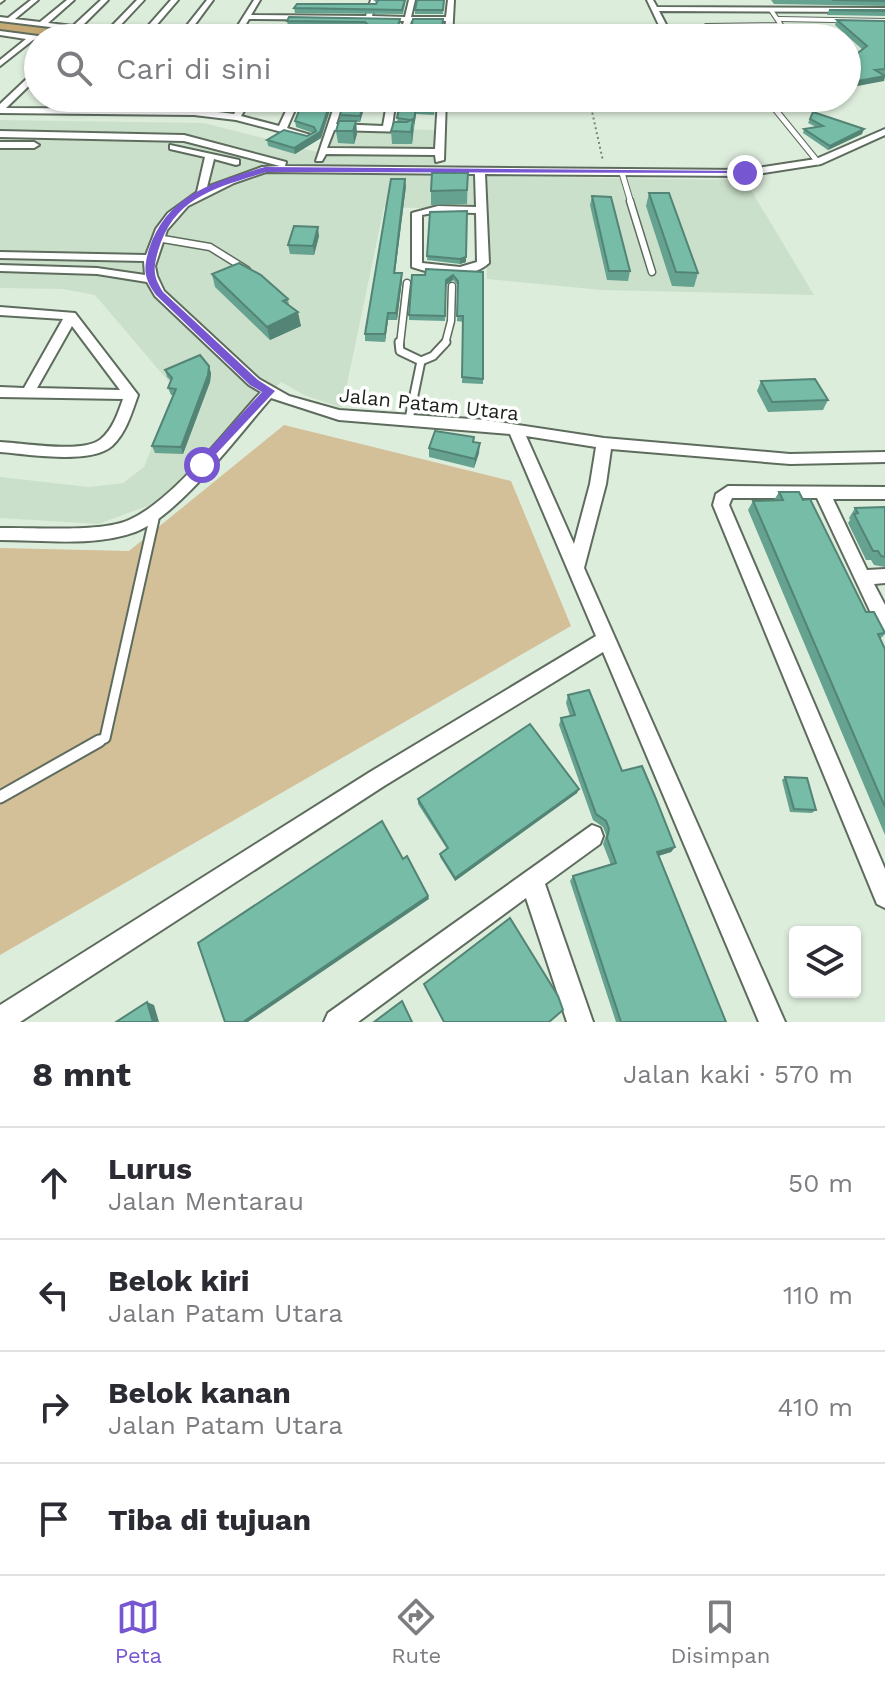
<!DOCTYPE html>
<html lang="id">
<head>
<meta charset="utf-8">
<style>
	:root { --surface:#fff; --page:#f7f7f7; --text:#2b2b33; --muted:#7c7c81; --line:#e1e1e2; --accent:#7757d1 }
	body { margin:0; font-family:"Work Sans",sans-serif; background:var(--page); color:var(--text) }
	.controls { position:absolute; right:24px; bottom:24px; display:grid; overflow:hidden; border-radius:8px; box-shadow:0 2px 6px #0004 }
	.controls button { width:72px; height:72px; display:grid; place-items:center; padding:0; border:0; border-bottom:2px solid var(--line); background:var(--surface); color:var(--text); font:40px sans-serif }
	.stop { position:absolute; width:24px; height:24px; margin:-18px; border:6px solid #7757d1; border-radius:50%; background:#fff }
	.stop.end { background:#7757d1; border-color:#fff; box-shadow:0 2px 8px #0008 }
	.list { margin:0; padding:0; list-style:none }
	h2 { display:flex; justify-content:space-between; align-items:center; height:104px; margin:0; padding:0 32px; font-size:34px }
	h2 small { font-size:26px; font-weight:400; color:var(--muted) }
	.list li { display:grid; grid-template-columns:52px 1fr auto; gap:24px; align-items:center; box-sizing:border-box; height:112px; padding:0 32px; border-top:2px solid var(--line) }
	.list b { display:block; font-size:30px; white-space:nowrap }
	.list p { margin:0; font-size:26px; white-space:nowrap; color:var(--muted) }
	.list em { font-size:26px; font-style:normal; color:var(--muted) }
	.icon { flex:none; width:44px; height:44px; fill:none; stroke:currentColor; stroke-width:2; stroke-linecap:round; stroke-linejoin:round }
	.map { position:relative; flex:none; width:885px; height:1022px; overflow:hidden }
	.search { position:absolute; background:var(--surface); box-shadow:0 2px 6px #0004; left:24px; right:24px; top:24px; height:88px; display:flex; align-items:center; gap:20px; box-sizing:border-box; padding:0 28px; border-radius:44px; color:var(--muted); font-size:30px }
	.sheet { height:552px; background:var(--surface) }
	nav { display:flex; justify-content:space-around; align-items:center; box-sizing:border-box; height:112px; border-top:2px solid var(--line); background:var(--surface); font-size:22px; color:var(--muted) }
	nav a { display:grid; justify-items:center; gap:4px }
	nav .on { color:var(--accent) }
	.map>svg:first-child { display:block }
	.built { fill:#cbe0ca }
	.green { fill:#d3bf98 }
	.forest { fill:#c4a974 }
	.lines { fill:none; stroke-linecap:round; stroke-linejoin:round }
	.lane-far5-casing { stroke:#5e6c5e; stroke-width:6 }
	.lane-far4-casing { stroke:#5e6c5e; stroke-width:7 }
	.lane-far3-casing { stroke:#5e6c5e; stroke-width:9 }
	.lane-far2-casing { stroke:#5e6c5e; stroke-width:11 }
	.lane-far1-casing { stroke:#5e6c5e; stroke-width:13 }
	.lane-casing { stroke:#5e6c5e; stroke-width:15 }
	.street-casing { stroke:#5e6c5e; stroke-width:4 }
	.path { stroke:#7b857a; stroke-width:2; stroke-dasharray:2 3; stroke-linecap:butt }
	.lane-far5 { stroke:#fff; stroke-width:4 }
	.lane-far4 { stroke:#fff; stroke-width:5 }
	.lane-far3 { stroke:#fff; stroke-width:6 }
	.lane-far2 { stroke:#fff; stroke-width:7 }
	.lane-far1 { stroke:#fff; stroke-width:9 }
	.lane { stroke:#fff; stroke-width:11 }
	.street { fill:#fff; fill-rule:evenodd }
	.wall { fill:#65a290 }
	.shaded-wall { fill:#538475 }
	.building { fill:#76bca7; stroke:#538475; stroke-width:2 }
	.route { fill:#7757d1 }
	.labels { text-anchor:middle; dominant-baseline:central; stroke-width:7; stroke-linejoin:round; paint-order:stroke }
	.far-street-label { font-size:20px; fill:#1c211b; stroke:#fff }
</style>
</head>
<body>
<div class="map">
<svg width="885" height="1022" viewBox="0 0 885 1022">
	<rect width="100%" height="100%" fill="#ddeddc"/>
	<!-- built -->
	<polygon class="built" points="0,120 204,123 321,153 328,128 439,130 436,175 745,180 814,295 602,290 487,279 485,210 384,207 342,408 304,395 281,382 156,503 98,524 0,518 0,477 89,487 123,483 144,467 175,389 95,295 63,289 0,288"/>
	<!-- green -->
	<polygon class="green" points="284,425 511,481 571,626 0,955 0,548 129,551"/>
	<!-- forest -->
	<polygon class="forest" points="0,20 154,38 65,38 0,30"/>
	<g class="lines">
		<!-- lane-far5 casing -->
		<g class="lane-far5-casing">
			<g id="lane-far5">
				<polyline points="779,19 885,21"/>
				<polyline points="711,38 706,26 781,25 771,10"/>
			</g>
		</g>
		<!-- lane-far4 casing -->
		<g class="lane-far4-casing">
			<g id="lane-far4">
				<polyline points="766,98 818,162"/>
				<polyline points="622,173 631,203"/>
			</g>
		</g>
		<!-- lane-far3 casing -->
		<g class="lane-far3-casing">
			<g id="lane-far3">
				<polyline points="630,201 652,272"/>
				<polyline points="157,238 210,247 247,270"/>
				<polyline points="400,344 407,283"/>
				<polyline points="445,344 451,321 452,286"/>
			</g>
		</g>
		<!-- lane-far2 casing -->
		<g class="lane-far2-casing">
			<g id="lane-far2">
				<polyline points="399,342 400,351 421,361 409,419"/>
				<polyline points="421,361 433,356 446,342"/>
				<polyline points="153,521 155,513"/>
			</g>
		</g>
		<!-- lane-far1 casing -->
		<g class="lane-far1-casing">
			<polyline id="lane-far1" points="95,743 105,738 154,519"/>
		</g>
		<!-- lane casing -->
		<g class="lane-casing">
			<polyline id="lane" points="0,797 99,741"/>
		</g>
		<!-- street casing -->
		<g class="street-casing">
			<g id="street">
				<polygon points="0,0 4,0 0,3"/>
				<polygon points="31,0 38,0 15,19 40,22 67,0 74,0 48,23 73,26 101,0 108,0 81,27 108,30 137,0 144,0 115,31 141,34 171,0 178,0 148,35 163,38 141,38 0,21 0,17 8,18"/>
				<polygon points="207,0 213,0 185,38 177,38"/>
				<polygon points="254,0 260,0 251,15 366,16 371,0 377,0 372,16 405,17 409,0 415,0 411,17 446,17 448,0 454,0 452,38 444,38 446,21 411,21 407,38 399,38 404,21 371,20 366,38 358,38 364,20 249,19 238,38 230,38"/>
				<polygon points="647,0 653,0 657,7 885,8 885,12 659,11 673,38 665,38"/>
				<polygon points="276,29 303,29 307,31 274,32"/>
				<polygon points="0,31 38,36 42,38 33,40 0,66 0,60 26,39 0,35"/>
				<polygon points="35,71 38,71 38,77 6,108 194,109 234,114 244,98 252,98 241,116 279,126 292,98 300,98 287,128 314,136 309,139 236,120 194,115 0,113 0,104"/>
				<polygon points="337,98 345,98 336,124 383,126 388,98 396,98 392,126 412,129 408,132 334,130 327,148 435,149 438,98 446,98 444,160 436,162 435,155 326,154 322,161 316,161"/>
				<path d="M885 129V135L821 164 745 176 485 174 489 263C469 281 436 275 412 267V213L438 206 476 207 475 174 266 172 234 183 188 206 167 230 155 266 157 276 164 291 259 379 289 396 339 410 485 420 604 438 790 454 885 452V462L790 464 611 449 606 484 584 568 785 1022H759L603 652 384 786 20 1022H0V1005L370 772 596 636 510 434 339 420 271 398C239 434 179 516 135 532 94 547 43 540 0 540V528C33 527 100 533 129 520 173 501 227 429 261 392L249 385 155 296 147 282 97 274 0 271V265L97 268 145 275 144 261 0 258V252L146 255 156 229 168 213 197 192 205 157 170 149V145L239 160V164L236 165 214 159 207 187 262 167 280 166 184 141 0 137V131L184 135 286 162 285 166 745 170 816 159ZM438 212 476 213 477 262 460 267 422 263V215ZM526 436 596 447 590 484 574 544Z"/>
				<polygon points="0,142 34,142 39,145 34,148 0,148"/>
				<path d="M0 307 75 313 138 395C132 412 126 433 112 446 90 465 28 454 0 452V442C24 443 83 454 101 439 113 429 118 413 123 399L0 397V387L24 388 63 319 0 315ZM72 326 120 390 37 388Z"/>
				<polygon points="728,486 885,487 885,499 833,499 867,570 885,569 885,583 874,584 885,605 885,632 879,630 817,498 732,498 729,505 885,869 885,908 877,904 713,505 716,494"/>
				<polygon points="592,825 600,828 603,836 600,844 545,884 593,1022 567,1022 526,898 358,1022 324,1022 328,1013"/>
			</g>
		</g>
		<!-- path -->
		<polyline class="path" points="589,98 603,161"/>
		<!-- lane-far5 -->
		<use href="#lane-far5" class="lane-far5"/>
		<!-- lane-far4 -->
		<use href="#lane-far4" class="lane-far4"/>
		<!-- lane-far3 -->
		<use href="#lane-far3" class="lane-far3"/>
		<!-- lane-far2 -->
		<use href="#lane-far2" class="lane-far2"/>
		<!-- lane-far1 -->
		<use href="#lane-far1" class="lane-far1"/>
		<!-- lane -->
		<use href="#lane" class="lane"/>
		<!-- street -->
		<use href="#street" class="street"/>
	</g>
	<!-- wall -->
	<g class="wall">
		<polygon points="373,0 406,0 403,14 295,13 294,8 376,4 377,3"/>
		<polygon points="444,0 443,14 415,14 415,10"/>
		<polygon points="771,0 885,0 885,6 774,4"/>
		<polygon points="829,10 885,10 885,16 827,15"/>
		<polygon points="400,19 400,24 397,34 399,36 441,38 327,37 283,35 282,30 365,32 368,30 365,27 288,26 287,21"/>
		<polygon points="837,20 885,21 885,75 884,81 863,50 835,25"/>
		<polygon points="304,98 334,98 321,138 295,154 268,146 267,140 307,136 313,133 296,127 295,121"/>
		<polygon points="345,98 367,98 360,122 356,122 357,134 354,144 338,143 336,131 340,121 340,115"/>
		<polygon points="401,98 436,98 434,115 416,114 412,144 392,144 391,131 397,122"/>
		<polygon points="711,98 753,98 752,103 736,103 735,107 714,106"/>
		<polygon points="813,112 862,134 828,150 803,133 804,129 816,127 808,123"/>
		<polygon points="468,173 467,204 431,205 431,191"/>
		<polygon points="406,186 395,273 402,280 397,320 388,320 385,342 365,341 365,334"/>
		<polygon points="649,193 698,273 694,287 672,286 646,206"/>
		<polygon points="592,196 630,271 628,281 607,280 590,205"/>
		<polygon points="430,212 466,262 460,264 427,260"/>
		<polygon points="319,236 314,255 290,254 288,245"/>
		<polygon points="483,272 483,384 462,383 463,322 457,321 458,286 453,280 446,285 445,321 409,320 409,315 425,275"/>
		<polygon points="212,274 288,299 289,305 301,326 270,340 215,287"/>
		<polygon points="165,370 211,373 210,382 183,454 155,453 152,446 174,395 171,395 168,388 171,381 167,377"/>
		<polygon points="761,381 828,400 823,410 768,412 757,391"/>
		<polygon points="474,437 474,442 479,453 474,468 429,457 429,448"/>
		<polygon points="779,492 866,612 885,634 880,639 885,649 885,835 748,510 753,501 774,500"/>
		<polygon points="885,507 885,567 874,565 871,560 866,560 848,523 850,520 849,518 855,508"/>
		<polygon points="568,695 675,847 671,852 658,856 726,1022 616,1022 570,881 573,876 611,865 603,844 606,835 603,827 593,820 559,725 561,718 570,716 566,703"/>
		<polygon points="785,777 816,810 812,813 790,812 782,780"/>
		<polygon points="579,789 577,793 455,881 440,857 440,854 447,849 418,804 418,799"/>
	</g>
	<!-- shaded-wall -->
	<g class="shaded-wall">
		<polygon points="885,76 884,81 847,88 847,83"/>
		<polygon points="332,98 334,98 321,138 295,154 294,148 320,132"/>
		<polygon points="365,98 367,98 360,122 360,116"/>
		<polygon points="413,119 413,132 412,144 411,132"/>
		<polygon points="356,121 357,134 354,144 353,131"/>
		<polygon points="864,129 862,134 828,150 830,146"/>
		<polygon points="405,179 406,186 394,280 394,273"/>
		<polygon points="318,227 319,236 314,255 313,246"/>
		<polygon points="466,257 466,262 460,264 460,259"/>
		<polygon points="402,273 402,280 397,320 396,313"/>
		<polygon points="453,275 453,280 446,285 445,321 446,280"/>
		<polygon points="298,312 301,326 270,340 267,327"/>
		<polygon points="388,313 388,320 385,342 385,334"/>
		<polygon points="209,366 211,373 210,382 183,454 181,447"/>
		<polygon points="480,443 479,453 474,468 475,459"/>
		<polygon points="579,789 577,793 455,881 455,878"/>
		<polygon points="675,847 671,852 652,858 657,852"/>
		<polygon points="428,896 429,899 248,1022 243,1022"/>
		<polygon points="147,1002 154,1005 159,1022 153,1022"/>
	</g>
	<!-- building -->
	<g class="building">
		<polygon points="378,0 405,0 402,10 294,8 297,4 376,4"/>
		<polygon points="417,0 444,0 443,10 415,10"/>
		<polygon points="832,0 885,0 885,1"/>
		<polygon points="829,10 885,10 885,11"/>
		<polygon points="289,17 400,19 396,32 399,36 409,35 413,19 443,19 441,38 326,38 335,32 282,30 365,32 371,28 365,22 287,21"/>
		<polygon points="837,20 885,21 885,69 875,70 885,76 847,83 847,69 851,58 867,46"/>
		<polygon points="304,98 332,98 320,132 294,148 267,140 284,130 307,136 316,131 314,127 295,121"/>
		<polygon points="345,98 365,98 360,116 340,115"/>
		<polygon points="401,98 435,98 434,110 416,108 414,121 413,119 411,120 397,118"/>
		<polygon points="813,112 864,129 830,146 804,129 823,126 810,119"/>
		<polygon points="413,119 411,132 391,131 394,122 407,122"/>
		<polygon points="339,121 356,121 353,131 336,131"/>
		<polygon points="432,173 468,173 467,190 431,191"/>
		<polygon points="391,179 405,179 394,273 402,273 396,313 388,313 385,334 365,334"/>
		<polygon points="649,193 669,193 698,273 676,272"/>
		<polygon points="592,196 611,197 630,271 609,271"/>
		<polygon points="467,211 466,257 460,259 427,256 430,212"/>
		<polygon points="294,226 318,227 313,246 288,245"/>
		<polygon points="239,263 261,275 288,299 283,301 298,312 267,327 212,274"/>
		<polygon points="426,269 483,272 483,379 462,377 463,316 457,316 458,281 453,275 446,280 445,316 409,315 412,275 425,275"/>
		<polygon points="200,355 209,366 208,375 181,447 152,446 176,389 168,388 172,378 165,370"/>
		<polygon points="815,379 828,400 772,402 761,381"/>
		<polygon points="435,431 474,437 473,442 480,443 475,459 429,448"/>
		<polygon points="779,492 799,492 803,500 810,499 866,612 874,612 885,633 878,634 885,649 885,807 753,501 783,500"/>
		<polygon points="885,507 885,557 881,556 878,551 873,551 854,514 858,513 855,508"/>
		<polygon points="589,690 622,771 642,766 656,799 675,847 657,852 726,1022 621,1022 573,876 616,863 607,838 609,829 606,821 596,814 561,718 575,715 568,695"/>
		<polygon points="530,724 579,789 455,878 440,854 448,848 418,799"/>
		<polygon points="785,777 807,778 816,810 794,809"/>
		<polygon points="382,821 403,859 407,856 428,896 243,1022 225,1022 198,943"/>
		<polygon points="510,918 558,996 563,1010 549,1022 444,1022 424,984"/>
		<polygon points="402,1001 412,1022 374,1022"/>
		<polygon points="147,1002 153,1022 116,1022"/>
	</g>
	<!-- route -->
	<path class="route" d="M265 167 745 171 749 173 266 172C216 188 174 196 158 251 153 269 153 276 163 292L258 380 275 391 202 469 198 468V461L262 392 250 385 156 295C144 278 143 270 149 249 167 194 214 182 265 167Z"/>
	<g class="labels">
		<!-- far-street labels -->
		<g class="far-street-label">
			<text transform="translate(429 404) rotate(6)">Jalan Patam Utara</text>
		</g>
	</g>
</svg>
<div class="controls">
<button><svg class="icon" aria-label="layers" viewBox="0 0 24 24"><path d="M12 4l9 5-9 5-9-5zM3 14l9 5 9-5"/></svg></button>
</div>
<div class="stop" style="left:202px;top:465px"></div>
<div class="stop end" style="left:745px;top:173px"></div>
<div class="search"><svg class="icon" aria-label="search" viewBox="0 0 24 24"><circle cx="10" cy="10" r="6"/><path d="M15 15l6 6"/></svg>Cari di sini</div>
</div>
<section class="sheet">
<h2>8 mnt<small>Jalan kaki · 570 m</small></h2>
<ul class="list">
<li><svg class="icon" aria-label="ahead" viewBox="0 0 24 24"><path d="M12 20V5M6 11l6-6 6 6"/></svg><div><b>Lurus</b><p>Jalan Mentarau</p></div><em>50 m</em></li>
<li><svg class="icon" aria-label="left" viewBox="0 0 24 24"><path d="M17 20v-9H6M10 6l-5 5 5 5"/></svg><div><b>Belok kiri</b><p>Jalan Patam Utara</p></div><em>110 m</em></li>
<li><svg class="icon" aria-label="right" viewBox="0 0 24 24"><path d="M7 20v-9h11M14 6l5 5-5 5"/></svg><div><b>Belok kanan</b><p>Jalan Patam Utara</p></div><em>410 m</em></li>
<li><svg class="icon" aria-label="arrive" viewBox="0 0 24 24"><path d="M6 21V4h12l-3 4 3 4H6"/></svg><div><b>Tiba di tujuan</b></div></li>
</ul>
</section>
<nav>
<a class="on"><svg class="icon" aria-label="map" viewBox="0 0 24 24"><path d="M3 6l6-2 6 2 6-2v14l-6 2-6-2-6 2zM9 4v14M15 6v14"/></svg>Peta</a>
<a><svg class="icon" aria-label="directions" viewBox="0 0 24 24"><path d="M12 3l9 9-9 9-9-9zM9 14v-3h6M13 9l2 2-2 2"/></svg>Rute</a>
<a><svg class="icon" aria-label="saved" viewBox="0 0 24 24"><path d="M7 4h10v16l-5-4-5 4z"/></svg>Disimpan</a>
</nav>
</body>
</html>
